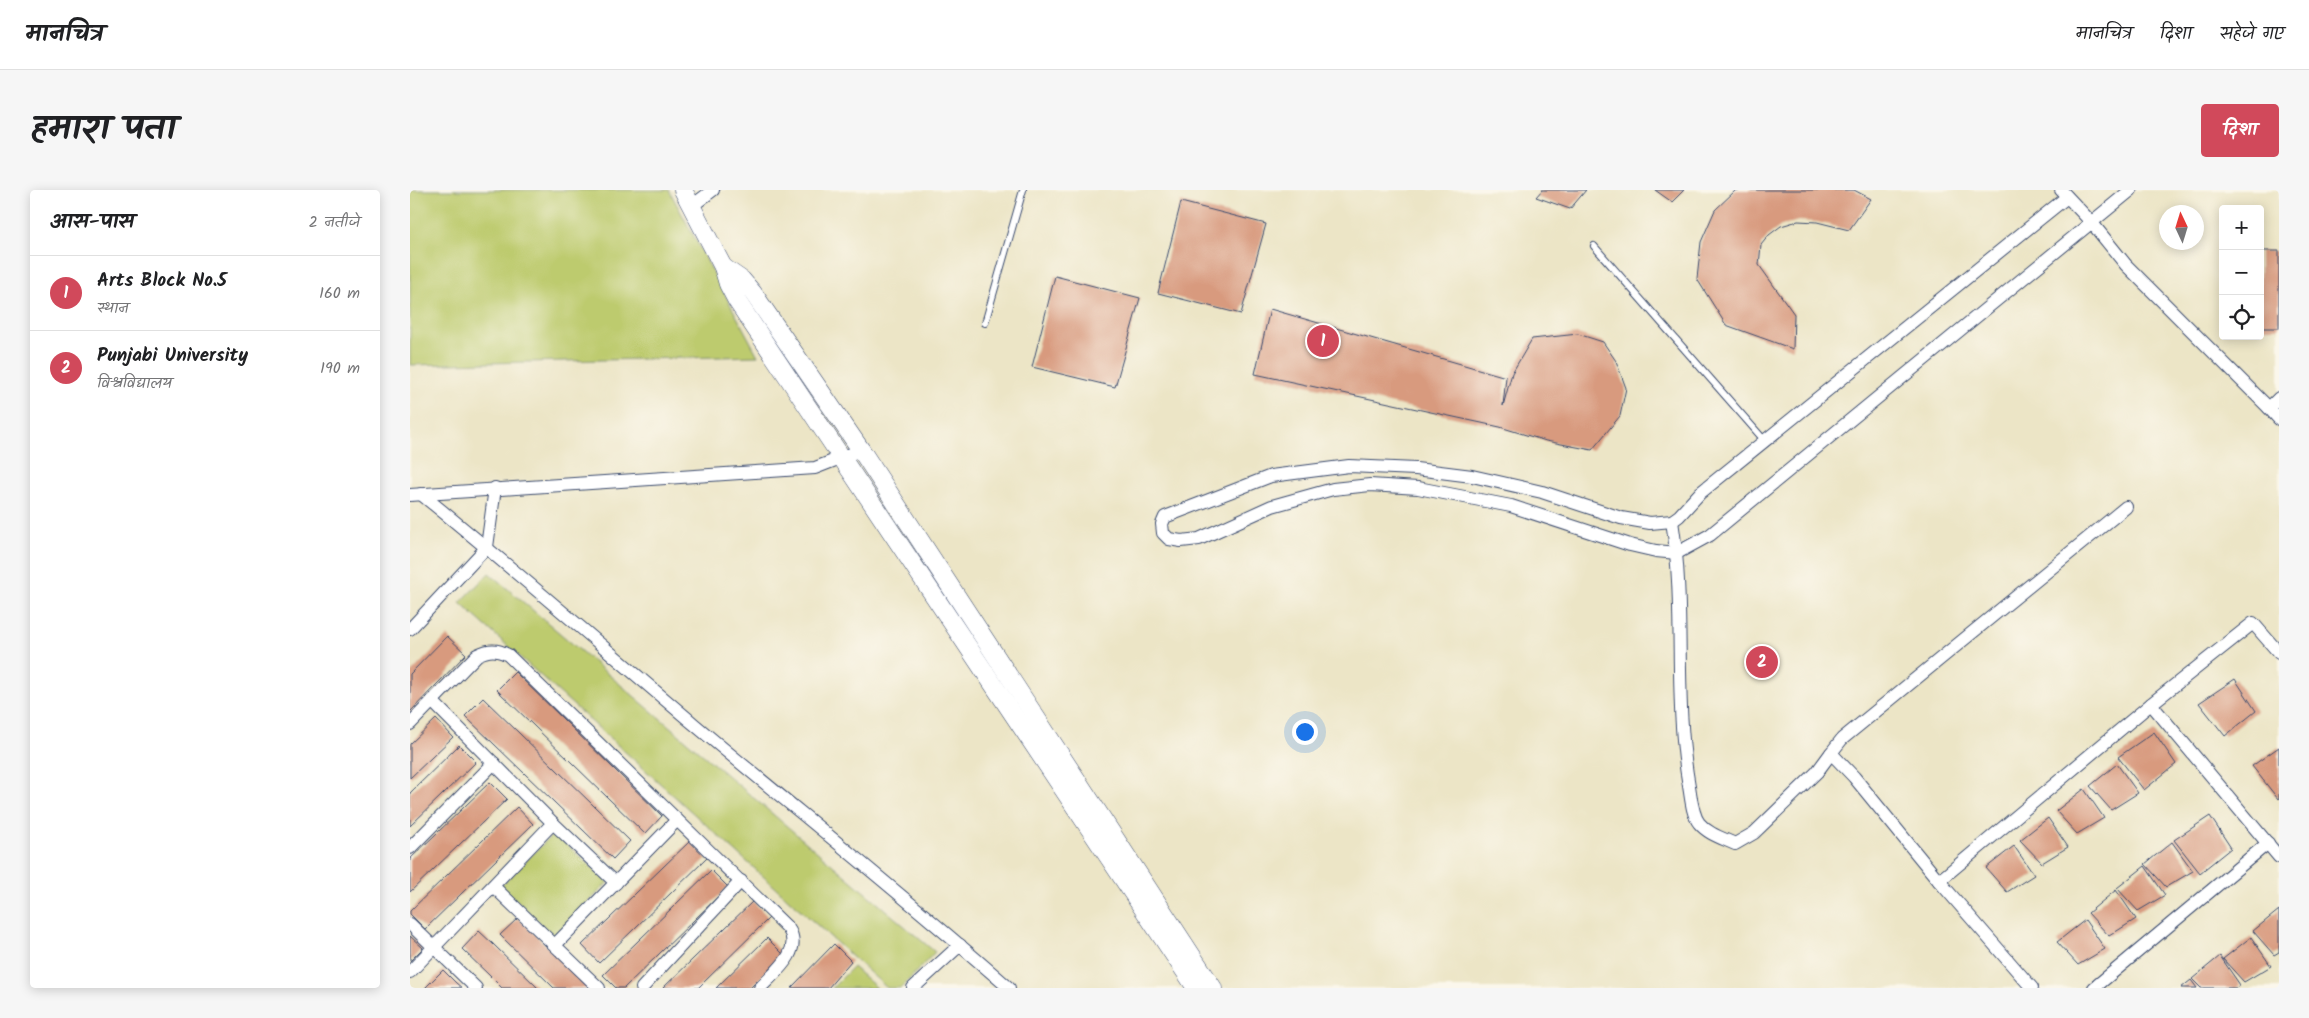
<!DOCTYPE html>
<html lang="hi">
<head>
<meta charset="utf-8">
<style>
	:root { --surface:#fff; --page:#f6f6f6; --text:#202124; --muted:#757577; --line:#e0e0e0; --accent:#d1495b }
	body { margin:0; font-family:Kalam,"Playpen Sans Deva",sans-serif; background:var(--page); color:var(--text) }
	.controls { position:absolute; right:15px; top:15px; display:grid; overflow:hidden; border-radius:5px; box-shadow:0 2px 12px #0003 }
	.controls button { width:45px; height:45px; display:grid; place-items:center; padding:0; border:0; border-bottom:1px solid var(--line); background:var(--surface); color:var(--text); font:25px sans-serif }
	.compass { position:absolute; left:1749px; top:15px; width:45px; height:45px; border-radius:50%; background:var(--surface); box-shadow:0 2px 12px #0003; rotate:356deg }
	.you { position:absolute; left:894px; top:541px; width:18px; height:18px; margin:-12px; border:4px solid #fff; border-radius:50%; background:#1a73e8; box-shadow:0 0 0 8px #1a73e833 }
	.badge { display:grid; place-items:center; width:32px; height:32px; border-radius:50%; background:var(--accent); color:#fff; font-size:16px; font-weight:700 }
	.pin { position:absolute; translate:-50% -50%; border:2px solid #fff; box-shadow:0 1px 5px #0006 }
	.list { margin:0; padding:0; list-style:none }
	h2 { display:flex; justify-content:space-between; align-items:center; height:65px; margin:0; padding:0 20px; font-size:21px }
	h2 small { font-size:16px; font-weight:400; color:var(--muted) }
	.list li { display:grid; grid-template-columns:32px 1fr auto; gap:15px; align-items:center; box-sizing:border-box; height:75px; padding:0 20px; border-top:1px solid var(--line) }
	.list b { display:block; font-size:19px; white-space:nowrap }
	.list p { margin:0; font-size:16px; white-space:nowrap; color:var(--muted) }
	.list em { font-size:16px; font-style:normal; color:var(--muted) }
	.icon { flex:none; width:28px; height:28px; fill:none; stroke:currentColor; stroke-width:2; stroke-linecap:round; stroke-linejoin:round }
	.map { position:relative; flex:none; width:1869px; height:798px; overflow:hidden; border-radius:5px }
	header { display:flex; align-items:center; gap:30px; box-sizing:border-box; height:70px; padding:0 25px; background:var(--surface); border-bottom:1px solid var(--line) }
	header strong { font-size:24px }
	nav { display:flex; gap:28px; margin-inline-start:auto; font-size:18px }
	.intro { display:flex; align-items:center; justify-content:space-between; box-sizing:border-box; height:120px; padding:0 30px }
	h1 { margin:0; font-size:35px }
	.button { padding:12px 22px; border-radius:5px; background:var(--accent); color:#fff; font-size:18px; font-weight:700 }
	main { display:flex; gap:30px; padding:0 30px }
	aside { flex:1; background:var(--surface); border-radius:5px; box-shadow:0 2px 12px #0003 }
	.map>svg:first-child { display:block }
	.green { fill:#bdcb6e; stroke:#6c7d66 }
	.building { fill:#d89a7e }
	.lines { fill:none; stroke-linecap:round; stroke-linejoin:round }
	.lane-casing { stroke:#3a4a6e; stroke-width:8 }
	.street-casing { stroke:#3a4a6e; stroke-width:14 }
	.secondary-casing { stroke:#3a4a6e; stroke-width:19 }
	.lane { stroke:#fff; stroke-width:6 }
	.street { stroke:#fff; stroke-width:12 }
	.secondary { stroke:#fff; stroke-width:18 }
</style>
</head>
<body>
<header>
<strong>मानचित्र</strong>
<nav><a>मानचित्र</a><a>दिशा</a><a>सहेजे गए</a></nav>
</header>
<div class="intro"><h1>हमारा पता</h1><a class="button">दिशा</a></div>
<main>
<aside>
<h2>आस-पास<small>2 नतीजे</small></h2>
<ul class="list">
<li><span class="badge">1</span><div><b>Arts Block No.5</b><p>स्थान</p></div><em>160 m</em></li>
<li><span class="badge">2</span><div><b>Punjabi University</b><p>विश्वविद्यालय</p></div><em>190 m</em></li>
</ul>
</aside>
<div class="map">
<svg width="1869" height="798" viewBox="0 0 1869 798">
	<rect width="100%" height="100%" fill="#fbf7ec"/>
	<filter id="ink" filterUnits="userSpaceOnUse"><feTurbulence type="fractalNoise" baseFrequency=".02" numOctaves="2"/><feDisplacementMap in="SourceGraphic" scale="10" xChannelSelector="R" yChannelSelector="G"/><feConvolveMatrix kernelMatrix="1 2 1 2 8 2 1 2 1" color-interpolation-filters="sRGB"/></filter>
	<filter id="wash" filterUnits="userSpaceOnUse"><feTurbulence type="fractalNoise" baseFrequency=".0096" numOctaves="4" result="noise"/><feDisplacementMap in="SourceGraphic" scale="20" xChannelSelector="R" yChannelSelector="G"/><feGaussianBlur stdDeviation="1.12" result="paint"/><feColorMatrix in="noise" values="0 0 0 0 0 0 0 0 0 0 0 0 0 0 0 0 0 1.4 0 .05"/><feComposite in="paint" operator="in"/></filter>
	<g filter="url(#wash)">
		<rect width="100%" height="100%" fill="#ece5c6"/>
		<!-- green -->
		<g class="green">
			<polygon points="0,0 259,0 348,166 0,175"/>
			<polygon points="79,383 525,762 491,798 477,798 50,413"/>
			<polygon points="144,643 198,692 145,748 91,696"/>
			<polygon points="443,777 467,798 422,798"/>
		</g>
		<g id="blocks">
			<!-- building -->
			<g class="building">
				<polygon points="1132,0 1176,0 1160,19 1126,7"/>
				<polygon points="1245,0 1274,0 1262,12"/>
				<polygon points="1326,0 1444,0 1461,9 1439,40 1407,32 1388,31 1371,36 1359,45 1351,55 1349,75 1384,124 1383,159 1316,135 1287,89 1291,52 1305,20"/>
				<polygon points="771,12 856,34 831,124 748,103"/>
				<rect x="1850" y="61" width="19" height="77"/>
				<polygon points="645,86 730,108 705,197 622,177"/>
				<polygon points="860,119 1096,187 1093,216 1102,183 1122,149 1168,144 1193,152 1206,171 1216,198 1210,226 1182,260 1136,251 1090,237 845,184"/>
				<polygon points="37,446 56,464 0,522 0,484"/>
				<polygon points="105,482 252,626 235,644 87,500"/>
				<polygon points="1825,489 1846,521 1815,546 1789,513"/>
				<polygon points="73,508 220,651 203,669 55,526"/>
				<polygon points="26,529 43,547 0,588 0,554"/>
				<polygon points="1744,542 1766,574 1734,600 1708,567"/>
				<polygon points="49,555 66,572 0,636 0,603"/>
				<polygon points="1869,557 1869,608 1868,609 1842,576"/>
				<polygon points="1707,574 1728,603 1701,620 1680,596"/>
				<polygon points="80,592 97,609 0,702 0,669"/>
				<polygon points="1674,599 1694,628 1667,644 1646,621"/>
				<polygon points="107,617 123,634 15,739 0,724 0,721"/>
				<polygon points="1800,626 1821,658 1790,683 1764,650"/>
				<polygon points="1638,628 1658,657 1632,673 1610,650"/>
				<polygon points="280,651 297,668 189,773 172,755"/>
				<polygon points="1762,652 1783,681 1756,697 1735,674"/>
				<polygon points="1604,656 1624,685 1597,702 1576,678"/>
				<polygon points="1735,676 1755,705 1728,721 1707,698"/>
				<polygon points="301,680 318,697 214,798 206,798 193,785"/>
				<polygon points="1706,700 1726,729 1699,746 1678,723"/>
				<polygon points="343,711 359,728 288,798 253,798"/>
				<polygon points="1869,720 1869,762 1864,765 1843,741"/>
				<polygon points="108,728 180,798 144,798 90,745"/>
				<polygon points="1675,730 1695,759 1668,775 1647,752"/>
				<polygon points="69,741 83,754 128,798 92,798 79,785 52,759"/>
				<polygon points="0,746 13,758 0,771"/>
				<polygon points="1841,747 1861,776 1834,792 1813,769"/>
				<polygon points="357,748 374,765 340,798 306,798"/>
				<polygon points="424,754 441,771 418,798 381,798"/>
				<polygon points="1810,766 1830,795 1826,798 1791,798 1782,789"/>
				<polygon points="33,780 46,793 52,798 15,798"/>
				<polygon points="1781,790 1787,798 1771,798"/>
			</g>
		</g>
	</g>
	<g filter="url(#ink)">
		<use href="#blocks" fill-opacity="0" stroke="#3a4a6e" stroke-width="1"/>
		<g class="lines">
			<!-- lane casing -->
			<g class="lane-casing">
				<g id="lane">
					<polyline points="1184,56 1355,251"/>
					<polyline points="575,133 613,0"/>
				</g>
			</g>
			<!-- street casing -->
			<g class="street-casing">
				<g id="street">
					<polyline points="1651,0 1682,33 1716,75 1859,218"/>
					<polyline points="1657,7 1290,303 1269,326 1262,331 1240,333 1211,328 1132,302 1062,286 1006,279 939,276 861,286 755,327 752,334 753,343 759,349 771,351 789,349 862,316 923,299 960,295 1008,298 1101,316 1220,355 1246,361 1267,363 1300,345 1721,0"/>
					<polyline points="282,16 303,0"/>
					<polyline points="1869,208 1859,218 1869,229"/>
					<path d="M11 304C104 379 194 458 285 535 390 623 497 708 599 798"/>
					<polyline points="0,305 405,278 451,260"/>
					<path d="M1262 331C1276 418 1263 508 1279 596 1281 607 1282 624 1289 633 1298 644 1312 648 1325 654L1344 643 1407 582 1421 563 1444 587 1529 691"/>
					<polyline points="0,439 77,357 85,298"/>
					<polyline points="1741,514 1869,667"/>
					<path d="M0 534 67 465C79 459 87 459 98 465L378 738C394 761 365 782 350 798"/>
					<polyline points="1421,563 1432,549 1716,317"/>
					<polyline points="143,633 206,693"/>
					<polyline points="0,658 84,573"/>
					<polyline points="83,696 189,798"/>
					<polyline points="0,734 66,798"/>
					<polyline points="145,755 267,630"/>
					<polyline points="0,782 143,633 22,511"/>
					<polyline points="232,798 331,691"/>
					<polyline points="503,798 550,755"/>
					<polyline points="1622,798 1529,691 1741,514 1843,433 1869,463"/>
					<polyline points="1684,798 1858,653"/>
				</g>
			</g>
			<!-- secondary casing -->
			<g class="secondary-casing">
				<g id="secondary">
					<polyline points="273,0 313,77 318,94 327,111 786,798"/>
					<polyline points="313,77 332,90 343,103 451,260 803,798"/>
				</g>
			</g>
			<!-- lane -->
			<use href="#lane" class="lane"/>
			<!-- street -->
			<use href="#street" class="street"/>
			<!-- secondary -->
			<use href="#secondary" class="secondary"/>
		</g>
	</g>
</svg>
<div class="controls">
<button>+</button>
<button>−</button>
<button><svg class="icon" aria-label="locate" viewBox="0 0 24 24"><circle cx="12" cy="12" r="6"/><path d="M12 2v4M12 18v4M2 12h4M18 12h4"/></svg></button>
</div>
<svg class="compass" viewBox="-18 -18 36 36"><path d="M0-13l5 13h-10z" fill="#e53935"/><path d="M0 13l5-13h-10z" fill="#757577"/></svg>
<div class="you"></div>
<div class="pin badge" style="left:913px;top:151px">1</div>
<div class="pin badge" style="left:1352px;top:472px">2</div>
</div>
</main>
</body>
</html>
